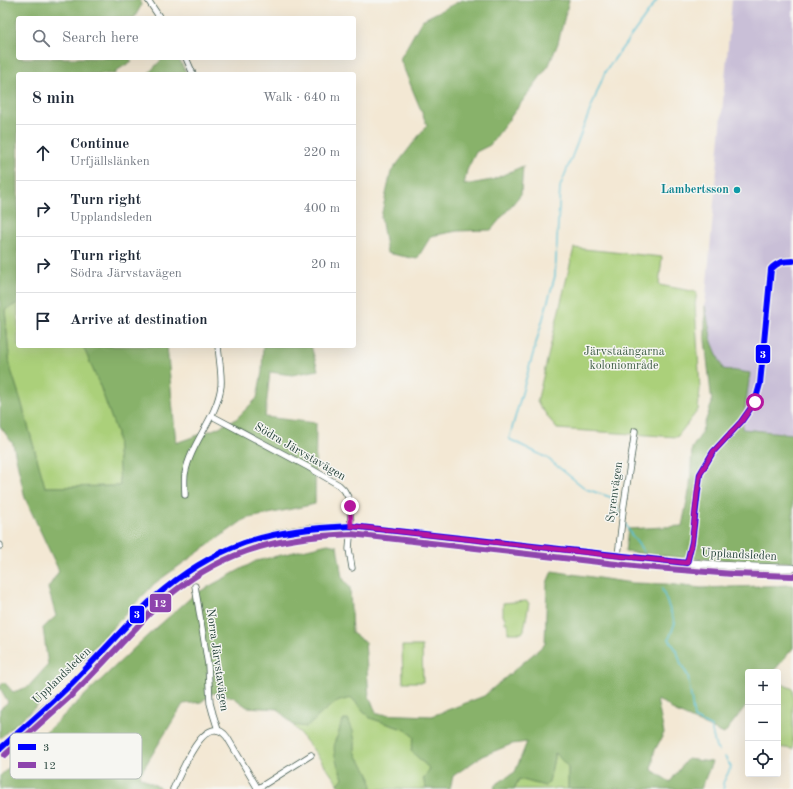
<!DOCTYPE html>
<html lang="en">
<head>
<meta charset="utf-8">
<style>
	:root { --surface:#fff; --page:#f6f6f7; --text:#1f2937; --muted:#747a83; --line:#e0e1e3 }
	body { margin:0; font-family:"Old Standard TT",serif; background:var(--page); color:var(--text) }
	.controls { position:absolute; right:12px; bottom:12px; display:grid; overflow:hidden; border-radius:4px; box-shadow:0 4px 16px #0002 }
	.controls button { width:36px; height:36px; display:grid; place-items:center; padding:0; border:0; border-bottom:1px solid var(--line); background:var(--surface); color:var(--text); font:20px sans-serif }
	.stop { position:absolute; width:12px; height:12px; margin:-9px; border:3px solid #b5179e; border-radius:50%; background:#fff }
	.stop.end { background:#b5179e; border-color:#fff; box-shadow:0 1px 4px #0008 }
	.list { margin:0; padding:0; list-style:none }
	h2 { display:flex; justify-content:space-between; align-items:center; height:52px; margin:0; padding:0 16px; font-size:17px }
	h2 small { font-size:13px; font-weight:400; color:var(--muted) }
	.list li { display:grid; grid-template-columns:26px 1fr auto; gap:12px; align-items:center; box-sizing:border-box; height:56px; padding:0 16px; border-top:1px solid var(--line) }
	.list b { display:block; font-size:15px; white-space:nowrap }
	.list p { margin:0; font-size:13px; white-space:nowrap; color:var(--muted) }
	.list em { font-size:13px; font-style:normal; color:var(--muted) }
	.icon { flex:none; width:22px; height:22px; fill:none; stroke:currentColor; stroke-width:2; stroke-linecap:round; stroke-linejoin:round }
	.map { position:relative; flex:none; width:793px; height:789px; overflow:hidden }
	.search { position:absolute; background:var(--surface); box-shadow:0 4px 16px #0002; left:16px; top:16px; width:340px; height:44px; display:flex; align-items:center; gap:10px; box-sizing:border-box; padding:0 14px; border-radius:4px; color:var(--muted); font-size:15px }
	.panel { position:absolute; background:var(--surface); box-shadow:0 4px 16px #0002; left:16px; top:72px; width:340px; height:276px; border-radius:4px }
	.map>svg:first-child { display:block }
	.industrial { fill:#c9bfd7 }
	.green { fill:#abd07a; stroke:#658657 }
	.forest { fill:#88b26a; stroke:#54784f }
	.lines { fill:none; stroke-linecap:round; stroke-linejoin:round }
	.stream { stroke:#59c1d5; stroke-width:1.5 }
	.minor-casing { stroke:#3f574c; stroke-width:7 }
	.tertiary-casing { stroke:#3f574c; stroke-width:8 }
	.minor { stroke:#fff; stroke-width:5.5 }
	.tertiary { stroke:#fff; stroke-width:7 }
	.bus-1-casing { stroke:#f6f6f2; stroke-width:9 }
	.bus-2-casing { stroke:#f6f6f2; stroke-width:9 }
	.bus-1 { stroke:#00f; stroke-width:6 }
	.bus-2 { stroke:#8e44ad; stroke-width:6 }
	.route { stroke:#b5179e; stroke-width:5 }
	.culture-dot { fill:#0f9aa8; stroke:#f6f6f2; stroke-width:1.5 }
	.labels { text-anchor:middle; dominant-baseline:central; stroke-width:3; stroke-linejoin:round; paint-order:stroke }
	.culture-label { font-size:12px; font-weight:bold; fill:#0d838f; stroke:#f6f6f2; text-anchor:end }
	.park-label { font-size:12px; fill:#3b5a42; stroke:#f6f6f2 }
	.street-label { font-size:12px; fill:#1f3d34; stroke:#f6f6f2 }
	.key { fill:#f6f6f2; stroke:#b6beb9; stroke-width:1 }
	.key-label { font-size:11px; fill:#1f3d34 }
	.line-badge { stroke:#f6f6f2; stroke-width:1.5 }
	.badge-label { font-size:11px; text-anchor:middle; font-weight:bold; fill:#fff }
</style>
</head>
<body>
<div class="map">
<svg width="793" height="789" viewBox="0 0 793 789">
	<rect width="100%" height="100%" fill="#f6f6f2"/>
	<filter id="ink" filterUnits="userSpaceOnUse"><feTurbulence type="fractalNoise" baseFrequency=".025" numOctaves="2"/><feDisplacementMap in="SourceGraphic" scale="8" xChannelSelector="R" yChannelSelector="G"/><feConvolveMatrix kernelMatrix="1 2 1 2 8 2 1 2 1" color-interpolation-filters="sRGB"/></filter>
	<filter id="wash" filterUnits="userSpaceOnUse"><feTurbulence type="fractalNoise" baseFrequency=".012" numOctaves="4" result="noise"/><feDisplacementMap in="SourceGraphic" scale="16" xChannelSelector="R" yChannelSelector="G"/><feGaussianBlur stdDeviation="0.9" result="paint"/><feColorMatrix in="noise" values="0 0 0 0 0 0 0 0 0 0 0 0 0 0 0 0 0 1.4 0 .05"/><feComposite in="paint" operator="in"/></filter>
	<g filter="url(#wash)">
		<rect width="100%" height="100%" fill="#f3e8d4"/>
		<!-- industrial -->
		<polygon class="industrial" points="732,0 793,0 793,434 742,429 750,373 723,369 712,342 705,306"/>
		<!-- green -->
		<g class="green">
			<polygon points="574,248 662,257 659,285 697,292 695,304 700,389 698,410 677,437 557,429 537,402"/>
			<polygon points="18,303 18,346 83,346 100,386 117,433 120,486 45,487 21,401 10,367 5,309"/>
			<polygon points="526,601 529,603 524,630 522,633 508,633 508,623 505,623 505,617 503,616 503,603"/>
			<polygon points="402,646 422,646 423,682 403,682"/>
			<polygon points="780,683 793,689 793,749 778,747 778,686"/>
			<path d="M352 698 370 718 406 730 414 737 411 751 430 769 424 784 427 788 426 789H372L371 779 366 769 358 758 355 751V742L348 719 343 720C340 725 340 728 339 732 338 736 336 738 335 741 333 755 338 766 343 778L338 784 315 752 293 725 307 727C317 718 330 703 343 700 346 699 349 699 352 698Z"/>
			<polygon points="555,753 568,766 568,789 514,789 519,779 545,786 549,782"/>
		</g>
		<!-- forest -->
		<g class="forest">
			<polygon points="0,0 140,0 141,6 134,18 18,18 18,58 129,58 132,61 116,71 116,74 18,74 18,303 5,310 10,367 21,401 45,487 120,486 117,433 100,386 83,346 167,346 176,443 215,429 236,419 257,398 262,372 263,346 311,346 318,370 292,375 270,372 265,417 316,423 315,504 245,519 155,583 48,696 0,738 0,709 8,702 0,688 0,686 4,682 13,692 28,687 48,665 43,628 56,616 48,588 59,571 25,498 13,444 0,426"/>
			<polygon points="462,0 569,0 558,43 549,65 490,145 476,152 467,170 464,185 492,180 523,166 521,194 491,230 457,231 431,236 417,259 387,253 381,217 391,172 427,125 400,59 422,20"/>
			<polygon points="163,58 178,58 187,74 148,74"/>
			<polygon points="705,306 712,342 723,369 750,373 742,429 793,434 793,562 707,560 625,552 628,529 682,526 690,487 692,448 700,436 712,403 705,340"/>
			<path d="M328 544 337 546 342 577 350 588 352 633 365 642 369 697 377 714 432 716 484 696 545 644 547 583 552 571 632 583 667 584 701 588 793 585V648L773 672H748V703L724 734 674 711 666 704 657 700 664 733 654 752 652 770 670 782 687 759 712 762 701 789H568V767L555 753 549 782 545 786 519 779 514 789H494L495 785 515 772 527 742 512 744 482 756 453 776 450 789H426V788L423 779 430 769 411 751 414 737 406 730 370 718 352 698C349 699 346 699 343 700 330 703 317 718 307 727L293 725 278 709 247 707 233 697 213 693 201 702 183 704 139 776 162 789H0V776L146 637 195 594 256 561Z"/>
			<path d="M348 719 353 731 355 742V751L358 758 366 769 371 779 372 789H342L338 784 343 778C338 766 332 755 335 741 336 738 338 736 339 732 340 728 340 725 343 720Z"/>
		</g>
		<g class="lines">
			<!-- stream -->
			<g class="stream">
				<polyline points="620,513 613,498 586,489 547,458 509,439 555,276 560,187 605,72 657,0"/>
				<polyline points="624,521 630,533 644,552"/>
				<polyline points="662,589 675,623 669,639 677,651 681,664 688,676 694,718 711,727 716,748 719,751"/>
				<polyline points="724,789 723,783 731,767 725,757"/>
			</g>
		</g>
	</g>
	<g filter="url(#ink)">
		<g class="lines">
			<!-- minor casing -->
			<g class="minor-casing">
				<g id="minor">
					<polyline points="148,0 160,18"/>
					<polyline points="186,58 193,74"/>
					<polyline points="212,416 308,467 339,485 344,490 348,497 350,506 351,526 349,549 352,568"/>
					<path d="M185 495C185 489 184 481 185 474 191 442 217 418 221 386 222 375 219 358 218 346"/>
					<polyline points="0,546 0,545"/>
					<polyline points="618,556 623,511 635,431"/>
					<path d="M687 563 692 542 697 494 700 474 713 452 741 422 755 402 760 384 771 269C777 262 783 261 793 261"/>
					<polyline points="195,586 208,665 210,703 213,714 218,730"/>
					<path d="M173 789C180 776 205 708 227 737L258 789"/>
					<polyline points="257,789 311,755"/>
				</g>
			</g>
			<!-- tertiary casing -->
			<g class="tertiary-casing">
				<path id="tertiary" d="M0 749 69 686 153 599C198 560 245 536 305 529 320 527 335 527 351 526 419 534 487 542 555 549 634 558 713 567 793 568"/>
			</g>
			<!-- minor -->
			<use href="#minor" class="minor"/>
			<!-- tertiary -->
			<use href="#tertiary" class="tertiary"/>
			<!-- bus-1 casing -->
			<g class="bus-1-casing">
				<g id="bus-1">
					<path d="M687 563 692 542 700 474 713 452 741 422 755 402 760 384 771 269C777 262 784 261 793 261"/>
					<path d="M0 749C23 728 47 708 69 686 90 665 110 643 130 622 138 614 145 606 154 598 180 575 211 555 244 543 280 531 313 528 351 526L687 563"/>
				</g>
			</g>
			<!-- bus-2 casing -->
			<g class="bus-2-casing">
				<path id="bus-2" d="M5 755C28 734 52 713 75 692 96 671 116 649 136 628 143 620 151 612 159 604 184 582 215 562 247 551 282 539 314 536 351 534L643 567 733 574 793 576"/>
			</g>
			<!-- bus-1 -->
			<use href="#bus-1" class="bus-1"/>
			<!-- bus-2 -->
			<use href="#bus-2" class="bus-2"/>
		</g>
	</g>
	<g class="lines" filter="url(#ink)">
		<!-- route -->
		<polyline class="route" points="350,506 351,526 618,556 687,563 692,542 697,494 700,474 713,452 741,422 755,402"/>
	</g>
	<!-- markers -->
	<circle class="culture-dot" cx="737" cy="190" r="4"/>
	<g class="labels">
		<!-- culture labels -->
		<g class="culture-label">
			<text x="729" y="190">Lambertsson</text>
		</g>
		<!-- park labels -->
		<g class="park-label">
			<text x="624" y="352">Järvstaängarna<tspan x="624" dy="14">koloniområde</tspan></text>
		</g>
		<!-- street labels -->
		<g class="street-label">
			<text transform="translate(300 452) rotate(30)">Södra Järvstavägen</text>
			<text transform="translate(615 492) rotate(-82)">Syrenvägen</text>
			<text transform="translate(739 555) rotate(3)">Upplandsleden</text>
			<text transform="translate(217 660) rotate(82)">Norra Järvstavägen</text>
			<text transform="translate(62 676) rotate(-44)">Upplandsleden</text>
		</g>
	</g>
	<!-- legend -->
	<rect x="10" y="733" width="132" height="46" rx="6" class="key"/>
	<rect x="18" y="744" width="18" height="6" fill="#00f"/>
	<rect x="18" y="762" width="18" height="6" fill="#8e44ad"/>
	<g class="key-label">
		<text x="43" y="751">3</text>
		<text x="43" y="769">12</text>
	</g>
	<g class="line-badge">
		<rect x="755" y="344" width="16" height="20" rx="4" fill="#00f"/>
		<rect x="149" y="593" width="23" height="20" rx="4" fill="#8e44ad"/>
		<rect x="129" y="605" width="16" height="19" rx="4" fill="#00f"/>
	</g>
	<g class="badge-label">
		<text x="763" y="358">3</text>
		<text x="160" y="607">12</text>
		<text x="137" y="618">3</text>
	</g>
</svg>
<div class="controls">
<button>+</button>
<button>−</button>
<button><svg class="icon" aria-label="locate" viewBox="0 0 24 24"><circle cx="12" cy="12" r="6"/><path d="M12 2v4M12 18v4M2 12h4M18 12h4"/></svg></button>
</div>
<div class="stop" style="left:755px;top:402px"></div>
<div class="stop end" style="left:350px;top:506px"></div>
<div class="search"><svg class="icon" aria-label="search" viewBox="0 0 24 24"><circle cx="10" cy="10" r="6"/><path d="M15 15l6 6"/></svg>Search here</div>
<section class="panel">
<h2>8 min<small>Walk · 640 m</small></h2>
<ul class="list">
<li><svg class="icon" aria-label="ahead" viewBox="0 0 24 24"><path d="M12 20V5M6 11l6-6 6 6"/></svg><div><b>Continue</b><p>Urfjällslänken</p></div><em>220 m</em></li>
<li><svg class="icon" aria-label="right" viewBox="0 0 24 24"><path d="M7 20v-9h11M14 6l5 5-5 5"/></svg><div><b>Turn right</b><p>Upplandsleden</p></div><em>400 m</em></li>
<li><svg class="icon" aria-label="right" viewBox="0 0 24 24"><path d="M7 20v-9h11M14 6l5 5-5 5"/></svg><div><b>Turn right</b><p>Södra Järvstavägen</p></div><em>20 m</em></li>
<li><svg class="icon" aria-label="arrive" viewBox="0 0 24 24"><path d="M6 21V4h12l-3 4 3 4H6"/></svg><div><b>Arrive at destination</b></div></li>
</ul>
</section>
</div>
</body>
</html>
